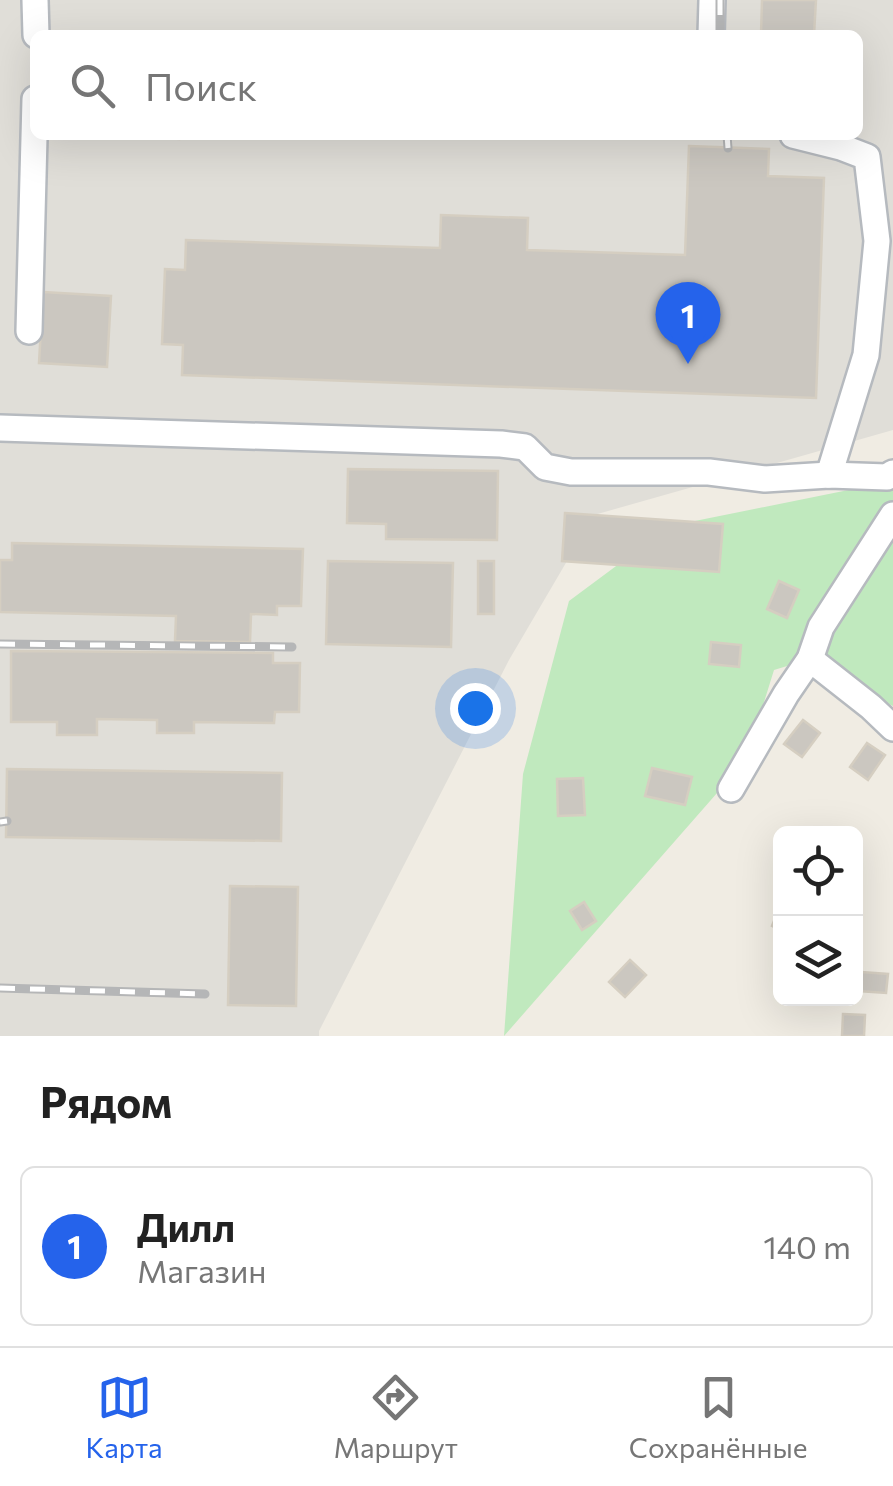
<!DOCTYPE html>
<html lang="ru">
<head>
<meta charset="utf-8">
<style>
	:root { --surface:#fff; --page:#f6f6f6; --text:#222; --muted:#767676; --line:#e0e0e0; --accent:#2563eb }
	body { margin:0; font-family:Commissioner,sans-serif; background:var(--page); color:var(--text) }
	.controls { position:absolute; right:30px; bottom:30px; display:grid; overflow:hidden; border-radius:15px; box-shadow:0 10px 40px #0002 }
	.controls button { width:90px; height:90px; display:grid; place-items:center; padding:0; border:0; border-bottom:2px solid var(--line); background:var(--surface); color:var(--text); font:50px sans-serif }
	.you { position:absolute; left:475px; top:708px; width:35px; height:35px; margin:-25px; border:8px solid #fff; border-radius:50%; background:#1a73e8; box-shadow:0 0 0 15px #1a73e833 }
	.badge { display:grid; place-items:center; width:65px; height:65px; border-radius:50%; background:var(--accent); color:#fff; font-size:32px; font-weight:700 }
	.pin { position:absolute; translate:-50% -82px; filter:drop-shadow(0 2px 5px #0008) }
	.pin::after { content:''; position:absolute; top:52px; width:35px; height:30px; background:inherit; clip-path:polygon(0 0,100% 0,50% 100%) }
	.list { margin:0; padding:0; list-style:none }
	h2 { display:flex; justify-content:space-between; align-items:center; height:130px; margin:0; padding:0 40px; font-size:42px }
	h2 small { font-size:32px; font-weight:400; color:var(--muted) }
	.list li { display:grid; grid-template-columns:65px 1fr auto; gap:30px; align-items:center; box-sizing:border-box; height:160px; margin:0 20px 20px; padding:0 20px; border:2px solid var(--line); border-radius:15px }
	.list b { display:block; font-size:38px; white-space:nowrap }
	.list p { margin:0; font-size:32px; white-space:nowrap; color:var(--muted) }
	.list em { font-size:32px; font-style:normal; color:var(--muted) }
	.icon { flex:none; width:55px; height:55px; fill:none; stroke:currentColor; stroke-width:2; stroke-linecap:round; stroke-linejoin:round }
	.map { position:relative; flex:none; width:893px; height:1036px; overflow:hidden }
	.search { position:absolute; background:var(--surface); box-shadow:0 10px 40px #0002; left:30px; right:30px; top:30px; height:110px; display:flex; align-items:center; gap:25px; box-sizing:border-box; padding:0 35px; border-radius:15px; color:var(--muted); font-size:38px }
	.sheet { height:310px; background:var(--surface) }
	nav { display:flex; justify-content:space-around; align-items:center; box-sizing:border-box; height:140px; border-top:2px solid var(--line); background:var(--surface); font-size:28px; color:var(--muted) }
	nav a { display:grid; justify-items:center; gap:5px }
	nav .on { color:var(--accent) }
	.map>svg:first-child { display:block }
	.industrial { fill:#e0ded8; fill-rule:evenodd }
	.green { fill:#c0e9be }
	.building { fill:#cbc7c0; stroke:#d5cec1; stroke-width:2.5 }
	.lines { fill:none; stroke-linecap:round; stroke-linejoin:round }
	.minor-casing { stroke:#b6babf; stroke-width:30 }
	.minor { stroke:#fff; stroke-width:25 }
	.rail-casing { stroke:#b5b6b7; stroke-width:9 }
	.rail { stroke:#fff; stroke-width:5; stroke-dasharray:15; stroke-linecap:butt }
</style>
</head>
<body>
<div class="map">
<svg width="893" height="1036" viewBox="0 0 893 1036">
	<rect width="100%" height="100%" fill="#f0ece3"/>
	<!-- industrial -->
	<path class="industrial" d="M0 0H893V430L594 515 509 660 319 1031V1036H0ZM35 35H858V135H35Z"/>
	<!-- green -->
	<polygon class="green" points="893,481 893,706 818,671 810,659 774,670 746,760 504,1036 523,774 569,601 670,526"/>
	<!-- building -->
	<g class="building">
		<polygon points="762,0 816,0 814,35 761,35"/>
		<polygon points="124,135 179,135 179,139"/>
		<polygon points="689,146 769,149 768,176 824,178 816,398 182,375 183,345 162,344 165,269 185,270 186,240 440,248 441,215 528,218 527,250 685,255"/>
		<polygon points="43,292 111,296 107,367 39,363"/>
		<polygon points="348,469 498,471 497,540 386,539 386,524 347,523"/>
		<polygon points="565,513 723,524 719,572 562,561"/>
		<polygon points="12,543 303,549 301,606 277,606 277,615 251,614 250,642 175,641 176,616 0,612 0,560 12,560"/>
		<polygon points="328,561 453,563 451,647 326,644"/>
		<rect x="478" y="561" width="16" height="53"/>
		<polygon points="779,581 799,590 787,618 767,609"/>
		<polygon points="711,642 741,645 739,667 709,664"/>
		<polygon points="11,651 273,653 273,663 300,663 299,712 275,712 274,723 194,722 194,733 157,733 157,720 97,719 97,735 57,735 57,722 11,722"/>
		<polygon points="803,720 820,733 802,757 784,744"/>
		<polygon points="867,743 885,755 868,780 850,767"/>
		<polygon points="652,768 692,777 685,805 645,796"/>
		<polygon points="7,769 282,773 281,841 6,837"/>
		<polygon points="583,778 585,815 558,816 557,779"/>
		<polygon points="230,886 298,887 296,1006 228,1005"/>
		<polygon points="584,902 596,921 582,930 570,911"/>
		<polygon points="780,906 780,930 772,926"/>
		<polygon points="630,960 646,975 625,997 609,982"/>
		<polygon points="861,972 888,974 886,993 859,991"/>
		<polygon points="843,1014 865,1015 864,1036 842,1036"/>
	</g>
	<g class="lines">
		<!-- minor casing -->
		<g class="minor-casing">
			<g id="minor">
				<polyline points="35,0 36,35"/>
				<polyline points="711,35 712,0"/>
				<polyline points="793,135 841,147 867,157 877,241 866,355 829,475"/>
				<polyline points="29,331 35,99"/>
				<polyline points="0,428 501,444 525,447 545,467 571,472 709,472 765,479 829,475 887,477 893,473"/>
				<polyline points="810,659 871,707 893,728"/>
				<polyline points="731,789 786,694 810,659 821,627 893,515"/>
			</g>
		</g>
		<!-- minor -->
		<use href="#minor" class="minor"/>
		<!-- rail casing -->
		<g class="rail-casing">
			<g id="rail">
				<polyline points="720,0 720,35"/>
				<polyline points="727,135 728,148"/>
				<polyline points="0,644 292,647"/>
				<polyline points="0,822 7,821"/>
				<polyline points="0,988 205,994"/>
			</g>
		</g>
		<!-- rail -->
		<use href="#rail" class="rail"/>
	</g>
</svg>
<div class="controls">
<button><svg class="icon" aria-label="locate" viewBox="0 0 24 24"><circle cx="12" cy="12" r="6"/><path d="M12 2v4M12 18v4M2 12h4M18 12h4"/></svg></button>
<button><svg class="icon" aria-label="layers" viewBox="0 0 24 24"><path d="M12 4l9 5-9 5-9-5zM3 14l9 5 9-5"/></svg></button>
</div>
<div class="you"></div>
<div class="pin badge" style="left:688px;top:364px">1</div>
<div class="search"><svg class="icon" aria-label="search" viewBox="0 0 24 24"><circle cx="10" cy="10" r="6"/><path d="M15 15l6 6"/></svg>Поиск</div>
</div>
<section class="sheet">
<h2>Рядом<small></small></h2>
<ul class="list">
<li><span class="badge">1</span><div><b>Дилл</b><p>Магазин</p></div><em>140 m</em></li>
</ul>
</section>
<nav>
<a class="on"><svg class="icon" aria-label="map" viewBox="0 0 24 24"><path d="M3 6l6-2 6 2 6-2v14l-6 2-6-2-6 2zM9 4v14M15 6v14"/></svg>Карта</a>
<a><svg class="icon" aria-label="directions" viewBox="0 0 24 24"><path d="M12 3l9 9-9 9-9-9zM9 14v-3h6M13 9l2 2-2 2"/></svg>Маршрут</a>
<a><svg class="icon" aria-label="saved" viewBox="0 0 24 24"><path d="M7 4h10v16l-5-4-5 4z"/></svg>Сохранённые</a>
</nav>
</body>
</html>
